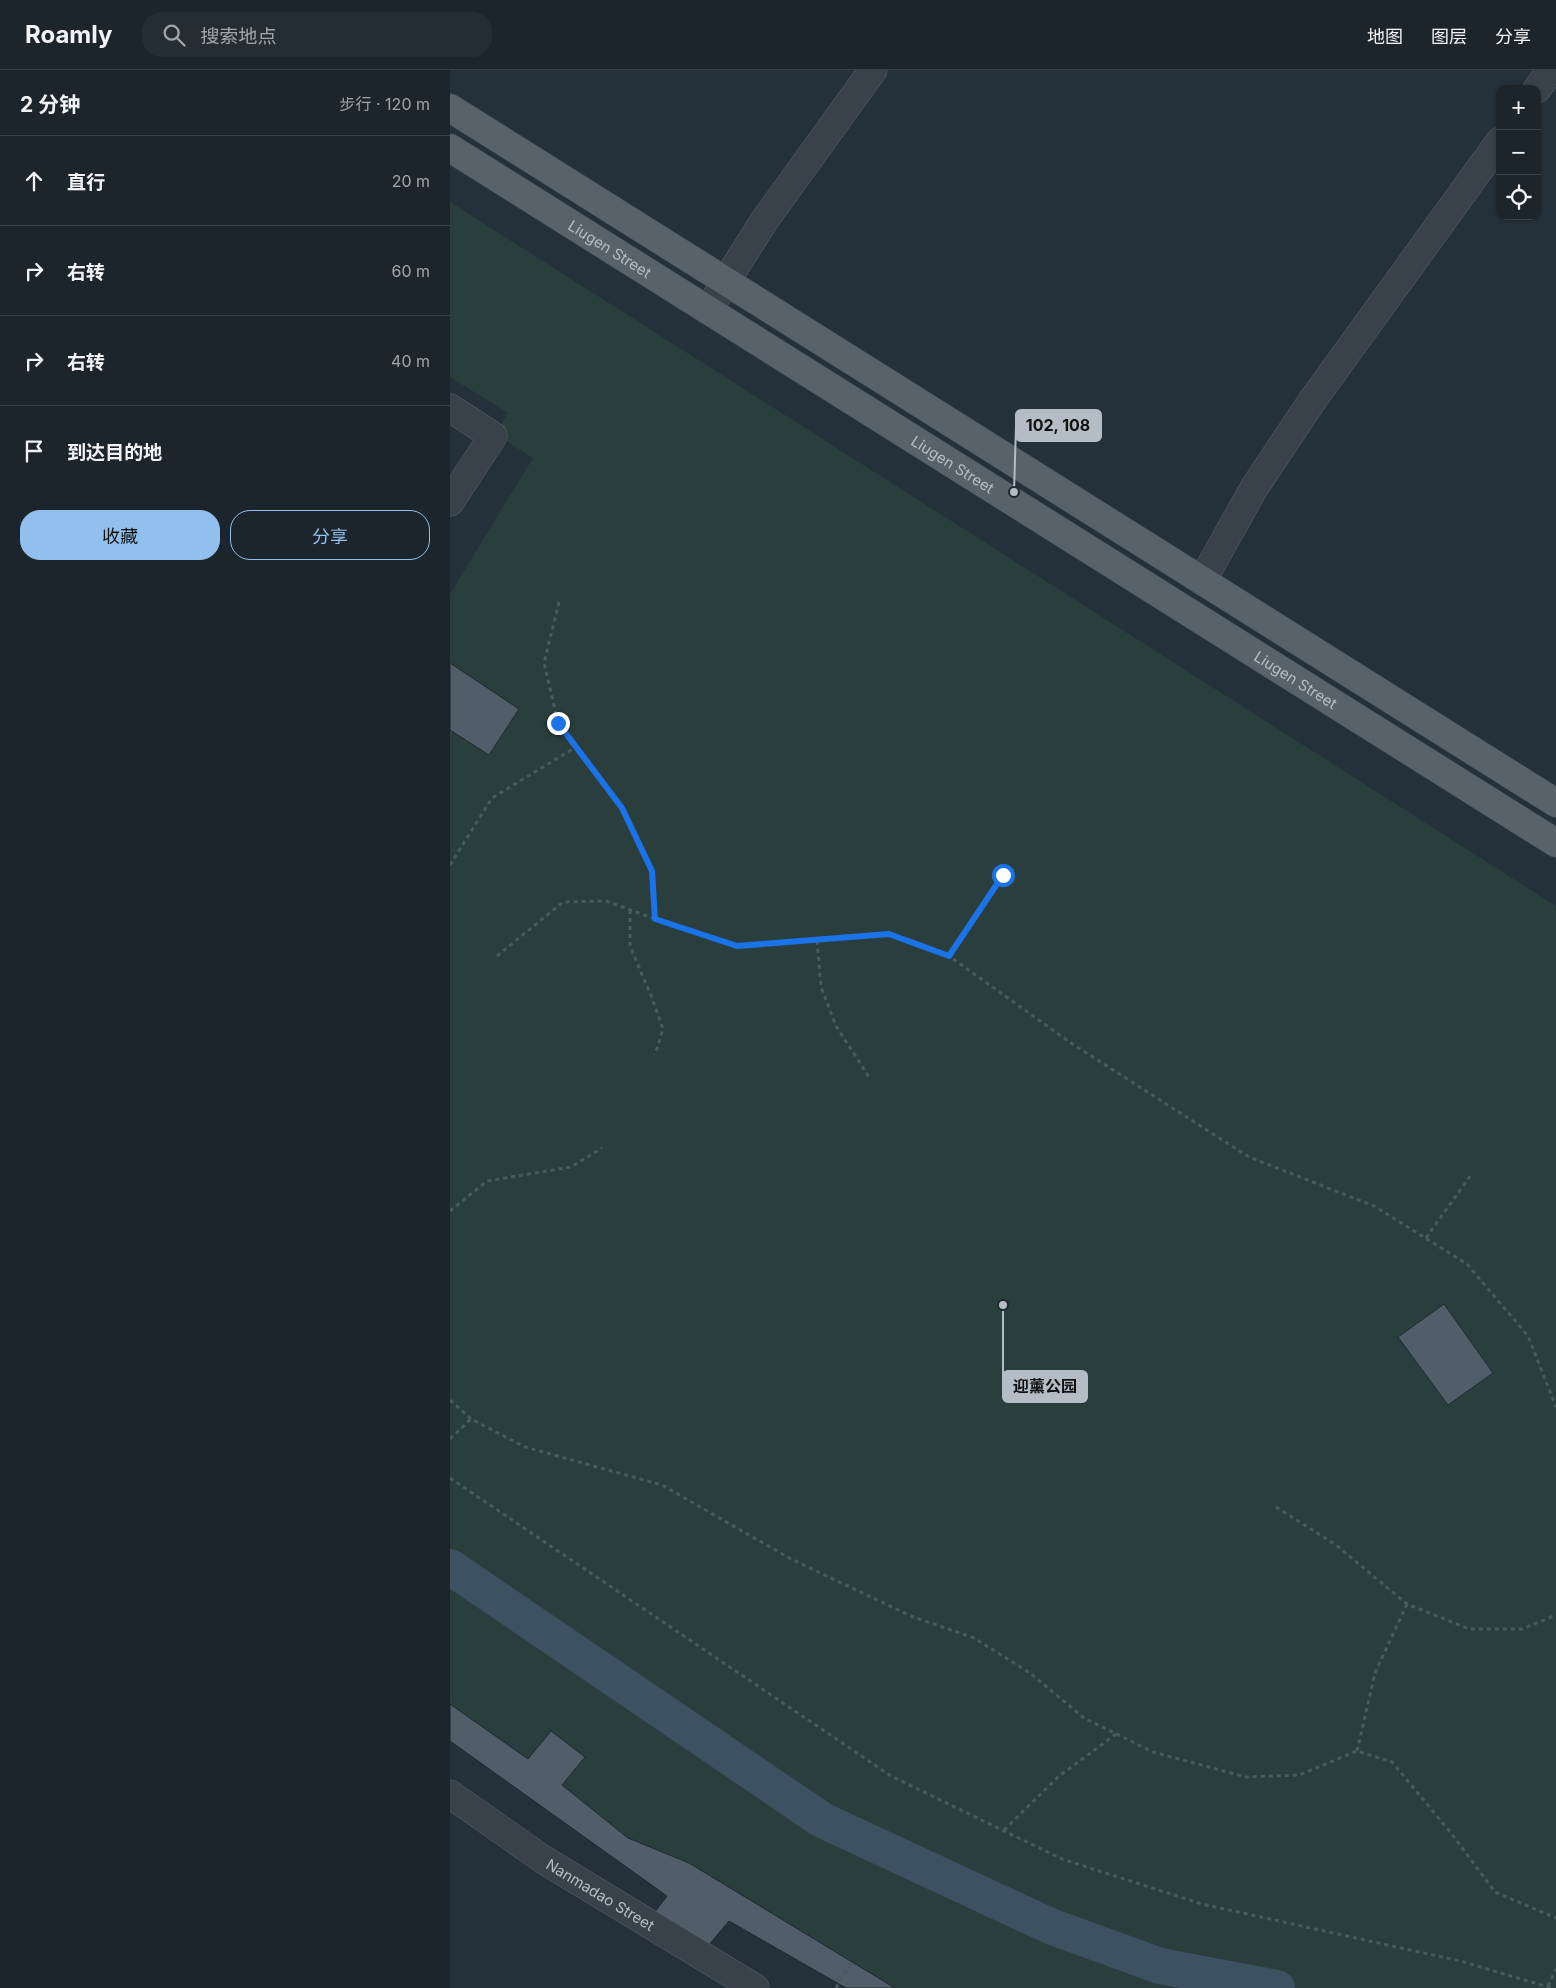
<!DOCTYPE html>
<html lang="zh">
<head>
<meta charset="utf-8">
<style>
	:root { --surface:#1c252c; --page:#252d34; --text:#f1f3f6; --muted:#a0a5a9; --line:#3a4248; --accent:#91c0ee }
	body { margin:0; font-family:Inter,"Noto Sans SC",sans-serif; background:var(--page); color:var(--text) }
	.controls { position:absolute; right:15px; top:15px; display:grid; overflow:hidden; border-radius:10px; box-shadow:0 1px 4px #0004 }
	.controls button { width:45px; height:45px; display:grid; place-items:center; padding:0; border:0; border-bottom:1px solid var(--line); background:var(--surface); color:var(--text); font:25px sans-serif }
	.stop { position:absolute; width:15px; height:15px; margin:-11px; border:4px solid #1a73e8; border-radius:50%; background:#fff }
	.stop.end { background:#1a73e8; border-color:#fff; box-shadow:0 1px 5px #0008 }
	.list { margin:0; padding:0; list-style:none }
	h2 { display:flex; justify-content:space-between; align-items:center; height:65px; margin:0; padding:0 20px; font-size:21px }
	h2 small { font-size:16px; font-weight:400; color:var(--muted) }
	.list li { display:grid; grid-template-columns:32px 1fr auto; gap:15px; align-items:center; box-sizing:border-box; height:90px; padding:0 20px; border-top:1px solid var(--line) }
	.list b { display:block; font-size:19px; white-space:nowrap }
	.list em { font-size:16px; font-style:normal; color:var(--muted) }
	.actions { display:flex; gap:10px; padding:15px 20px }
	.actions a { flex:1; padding:11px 0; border:1px solid var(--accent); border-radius:20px; text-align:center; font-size:18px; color:var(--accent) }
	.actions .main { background:var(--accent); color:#111 }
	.icon { flex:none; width:28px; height:28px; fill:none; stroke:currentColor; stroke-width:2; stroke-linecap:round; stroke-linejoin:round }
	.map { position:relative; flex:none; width:1106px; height:1918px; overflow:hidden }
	header { display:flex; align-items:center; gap:30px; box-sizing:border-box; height:70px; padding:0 25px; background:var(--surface); border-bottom:1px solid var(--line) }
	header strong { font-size:24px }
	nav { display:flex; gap:28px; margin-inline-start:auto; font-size:18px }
	.search { width:350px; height:45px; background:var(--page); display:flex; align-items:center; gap:12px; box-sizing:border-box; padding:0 18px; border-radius:20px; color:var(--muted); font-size:19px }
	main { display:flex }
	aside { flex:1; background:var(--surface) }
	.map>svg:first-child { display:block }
	.green { fill:#2a3f3d }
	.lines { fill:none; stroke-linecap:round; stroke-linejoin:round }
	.canal { stroke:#3c5162; stroke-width:36 }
	.building { fill:#515d68; stroke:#202932 }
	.minor-casing { stroke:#576069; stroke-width:29 }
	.major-casing { stroke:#454e57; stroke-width:29 }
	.path { stroke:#495b5c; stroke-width:3; stroke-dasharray:4 4; stroke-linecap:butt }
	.minor { stroke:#39424b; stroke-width:28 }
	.major { stroke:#57626a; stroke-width:28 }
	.route { stroke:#1a73e8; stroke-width:6 }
	.labels { text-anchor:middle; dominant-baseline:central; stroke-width:5; stroke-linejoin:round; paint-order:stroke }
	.street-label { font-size:15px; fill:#b4bdc6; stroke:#1e272f }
	.leader { fill:none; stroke:#b4bdc6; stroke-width:2 }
	.callout-dot { fill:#b4bdc6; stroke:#1e272f; stroke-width:2 }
	.callout { fill:#b4bdc6; stroke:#b4bdc6; stroke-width:2 }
	.callout-label { font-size:16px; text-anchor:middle; font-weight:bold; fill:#111 }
</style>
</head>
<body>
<header>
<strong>Roamly</strong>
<div class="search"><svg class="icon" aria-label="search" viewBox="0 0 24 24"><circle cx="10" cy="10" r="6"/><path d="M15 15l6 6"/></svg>搜索地点</div>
<nav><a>地图</a><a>图层</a><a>分享</a></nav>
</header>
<main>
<aside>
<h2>2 分钟<small>步行 · 120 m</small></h2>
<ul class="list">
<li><svg class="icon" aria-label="ahead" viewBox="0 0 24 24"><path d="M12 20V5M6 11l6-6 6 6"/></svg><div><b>直行</b></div><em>20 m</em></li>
<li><svg class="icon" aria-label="right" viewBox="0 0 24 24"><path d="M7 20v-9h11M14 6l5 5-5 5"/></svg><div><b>右转</b></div><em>60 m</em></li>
<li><svg class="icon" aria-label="right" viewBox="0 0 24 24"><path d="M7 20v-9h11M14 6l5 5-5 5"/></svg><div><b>右转</b></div><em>40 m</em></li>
<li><svg class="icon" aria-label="arrive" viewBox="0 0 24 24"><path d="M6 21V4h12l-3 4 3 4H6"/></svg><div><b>到达目的地</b></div></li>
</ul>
<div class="actions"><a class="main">收藏</a><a>分享</a></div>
</aside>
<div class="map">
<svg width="1106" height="1918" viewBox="0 0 1106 1918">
	<rect width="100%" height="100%" fill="#25313a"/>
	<!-- green -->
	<polygon class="green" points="0,132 1106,836 1106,1918 445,1918 239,1793 178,1768 112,1715 135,1687 101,1661 78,1689 0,1634 0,524 83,388 45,364 58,343 0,307"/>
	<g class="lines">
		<!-- canal -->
		<polyline class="canal" points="0,1497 372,1750 600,1856 710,1896 827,1918"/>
	</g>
	<!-- building -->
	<g class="building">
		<polygon points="0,593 69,639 39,685 0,660"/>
		<polygon points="994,1234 1043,1303 998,1335 948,1267"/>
		<polygon points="0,1634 78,1689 101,1661 135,1687 112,1715 178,1768 239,1793 445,1918 396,1918 279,1851 258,1876 205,1842 217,1826 0,1671"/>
	</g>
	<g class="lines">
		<!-- minor casing -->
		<g class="minor-casing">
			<g id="minor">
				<polyline points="1087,19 1101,0"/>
				<polyline points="258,240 314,151 423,0"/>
				<polyline points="0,338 43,366 0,432"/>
				<polyline points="752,511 804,418 862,331 1050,71"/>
				<path id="s1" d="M0 1724 94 1790 305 1918"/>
			</g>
		</g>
		<!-- major casing -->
		<g class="major-casing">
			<g id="major">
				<polyline points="0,38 1106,733"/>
				<path id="s2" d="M0 78 1106 773"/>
			</g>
		</g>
		<!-- path -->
		<g class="path">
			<polyline points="109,532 94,593 108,653 172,738 202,801 205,849"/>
			<polyline points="0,795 42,728 126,677"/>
			<polyline points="180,840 180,876 202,928 213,959 205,985"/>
			<polyline points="367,871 371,917 386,956 419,1007"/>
			<polyline points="47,886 113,832 156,831 238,861 287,875 367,871 439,864 499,886 621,973 799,1087 924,1136 1017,1194 1078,1266 1106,1337"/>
			<polyline points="499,886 553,805"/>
			<polyline points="0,1141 37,1111 121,1097 152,1078"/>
			<polyline points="976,1168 1021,1105"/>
			<polyline points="0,1330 21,1349 75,1377 212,1415 341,1489 461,1546 524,1568 580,1603 634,1648 703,1682 796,1707 849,1705 907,1681 942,1692 1001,1763 1045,1822 1106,1848"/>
			<polyline points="0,1369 21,1349"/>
			<polyline points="0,1408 441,1706 612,1789 752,1834 1010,1891 1102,1918"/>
			<polyline points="826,1437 886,1475 957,1534 1019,1559 1072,1559 1106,1545"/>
			<polyline points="907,1681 925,1603 957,1534"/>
			<polyline points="554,1760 608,1707 666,1664"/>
			<polyline points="1098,1916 1106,1899"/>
			<polyline points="386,1918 401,1892"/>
		</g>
		<!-- minor -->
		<use href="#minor" class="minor"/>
		<!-- major -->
		<use href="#major" class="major"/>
	</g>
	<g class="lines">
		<!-- route -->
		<polyline class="route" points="108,653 172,738 202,801 205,849 287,876 439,864 499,886 553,805"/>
	</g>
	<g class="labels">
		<!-- street labels -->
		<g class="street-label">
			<text stroke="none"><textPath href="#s2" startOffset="189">Liugen Street</textPath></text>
			<text stroke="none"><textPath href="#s2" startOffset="594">Liugen Street</textPath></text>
			<text stroke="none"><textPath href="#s2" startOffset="999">Liugen Street</textPath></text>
			<text stroke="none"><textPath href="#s1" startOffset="181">Nanmadao Street</textPath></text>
		</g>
	</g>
	<!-- callouts -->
	<path class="leader" d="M564 422L566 356M553 1235L553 1316"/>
	<g class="callout-dot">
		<circle cx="564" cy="422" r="5"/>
		<circle cx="553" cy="1235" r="5"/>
	</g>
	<g class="callout">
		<rect x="566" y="340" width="85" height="31" rx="5"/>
		<rect x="553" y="1301" width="84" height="31" rx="5"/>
	</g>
	<g class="callout-label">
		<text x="608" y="361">102, 108</text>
		<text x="595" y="1322">迎薰公园</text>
	</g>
</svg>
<div class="controls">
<button>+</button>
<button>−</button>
<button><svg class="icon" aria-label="locate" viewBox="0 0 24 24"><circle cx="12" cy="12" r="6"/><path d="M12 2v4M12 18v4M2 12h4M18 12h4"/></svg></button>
</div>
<div class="stop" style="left:553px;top:805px"></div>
<div class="stop end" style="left:108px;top:653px"></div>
</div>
</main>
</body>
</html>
